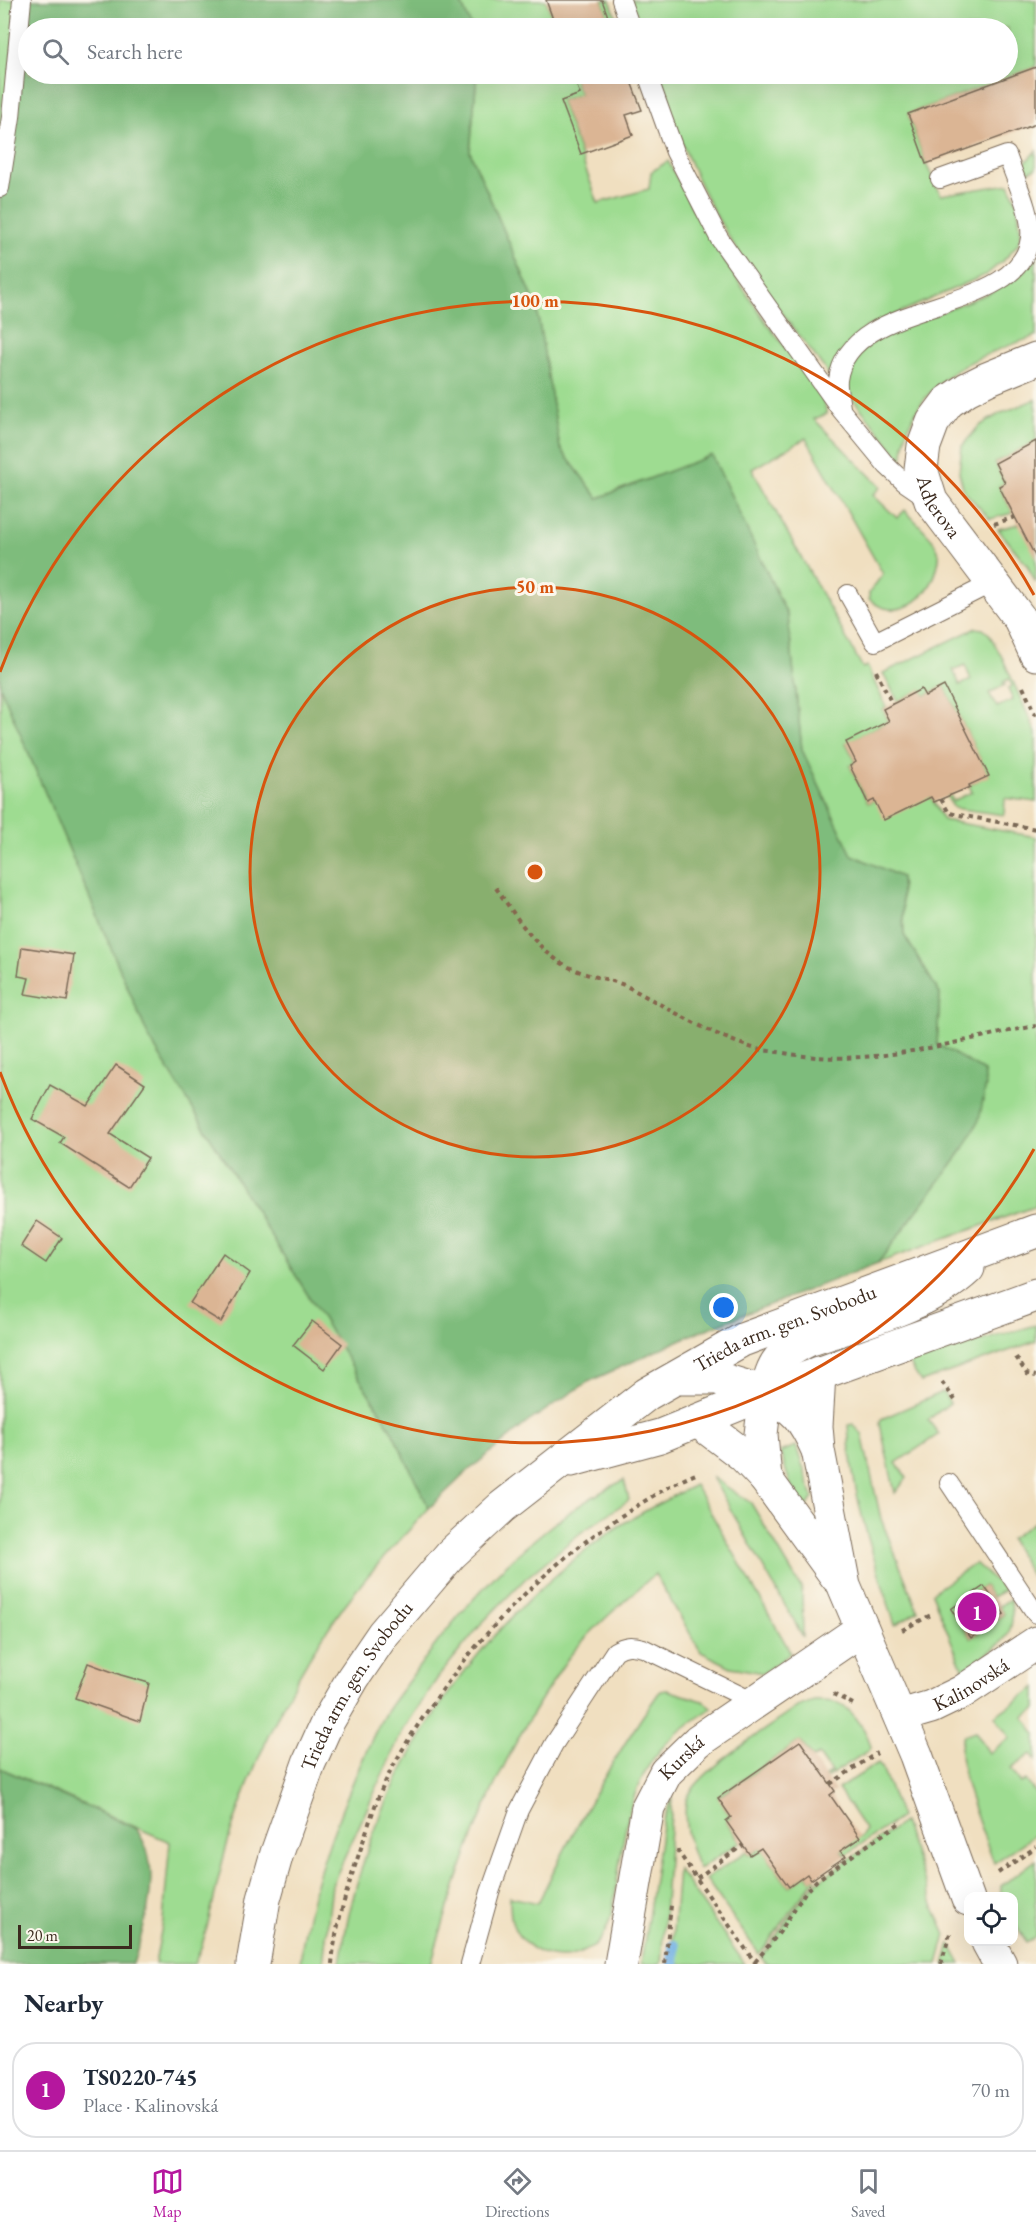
<!DOCTYPE html>
<html lang="en">
<head>
<meta charset="utf-8">
<style>
	:root { --surface:#fff; --page:#f2f2f3; --text:#1f2937; --muted:#747a83; --line:#e0e1e3; --accent:#b5179e }
	body { margin:0; font-family:"EB Garamond",serif; background:var(--page); color:var(--text) }
	.controls { position:absolute; right:18px; bottom:18px; display:grid; overflow:hidden; border-radius:12px; box-shadow:0 6px 24px #0002 }
	.controls button { width:54px; height:54px; display:grid; place-items:center; padding:0; border:0; border-bottom:2px solid var(--line); background:var(--surface); color:var(--text); font:30px sans-serif }
	.scale { position:absolute; left:18px; bottom:15px; width:114px; box-sizing:border-box; padding-left:6px; border:3px solid #3b2a1e; border-top:0; font-size:16px; line-height:21px; white-space:nowrap; color:#3b2a1e; -webkit-text-stroke:4px #fbf7ec; paint-order:stroke }
	.you { position:absolute; left:724px; top:1308px; width:21px; height:21px; margin:-15px; border:4px solid #fff; border-radius:50%; background:#1a73e8; box-shadow:0 0 0 9px #1a73e833 }
	.badge { display:grid; place-items:center; width:39px; height:39px; border-radius:50%; background:var(--accent); color:#fff; font-size:20px; font-weight:700 }
	.pin { position:absolute; translate:-50% -50%; border:3px solid #fff; box-shadow:0 2px 6px #0006 }
	.list { margin:0; padding:0; list-style:none }
	h2 { display:flex; justify-content:space-between; align-items:center; height:78px; margin:0; padding:0 24px; font-size:26px }
	h2 small { font-size:20px; font-weight:400; color:var(--muted) }
	.list li { display:grid; grid-template-columns:39px 1fr auto; gap:18px; align-items:center; box-sizing:border-box; height:96px; margin:0 12px 12px; padding:0 12px; border:2px solid var(--line); border-radius:24px }
	.list b { display:block; font-size:22px; white-space:nowrap }
	.list p { margin:0; font-size:20px; white-space:nowrap; color:var(--muted) }
	.list em { font-size:20px; font-style:normal; color:var(--muted) }
	.icon { flex:none; width:33px; height:33px; fill:none; stroke:currentColor; stroke-width:2; stroke-linecap:round; stroke-linejoin:round }
	.map { position:relative; flex:none; width:1036px; height:1964px; overflow:hidden }
	.search { position:absolute; background:var(--surface); box-shadow:0 6px 24px #0002; left:18px; right:18px; top:18px; height:66px; display:flex; align-items:center; gap:15px; box-sizing:border-box; padding:0 21px; border-radius:33px; color:var(--muted); font-size:22px }
	.sheet { height:186px; background:var(--surface) }
	nav { display:flex; justify-content:space-around; align-items:center; box-sizing:border-box; height:84px; border-top:2px solid var(--line); background:var(--surface); font-size:16px; color:var(--muted) }
	nav a { display:grid; justify-items:center; gap:3px }
	nav .on { color:var(--accent) }
	.map>svg:first-child { display:block }
	.green { fill:#9edc91; stroke:#6c8358; stroke-width:1.5; fill-rule:evenodd }
	.forest { fill:#7ebc7b; stroke:#5c734c; stroke-width:1.5 }
	.lines { fill:none; stroke-linecap:round; stroke-linejoin:round }
	.stream { stroke:#71b0e4; stroke-width:12 }
	.building { fill:#dbb594 }
	.service-casing { stroke:#7a6957; stroke-width:20 }
	.minor-casing { stroke:#7a6957; stroke-width:35 }
	.tertiary-casing { stroke:#7a6957; stroke-width:35 }
	.path { stroke:#7a6957; stroke-width:4; stroke-dasharray:4.5 4.5; stroke-linecap:butt }
	.service { stroke:#fff; stroke-width:18 }
	.minor { stroke:#fff; stroke-width:33 }
	.tertiary { stroke:#fff; stroke-width:33 }
	.ring { fill:none; stroke:#d7540e; stroke-width:3 }
	.labels { text-anchor:middle; dominant-baseline:central; stroke-width:6; stroke-linejoin:round; paint-order:stroke }
	.street-label { font-size:20px; fill:#3b2a1e; stroke:#fbf7ec }
	.centre { fill:#d7540e; stroke:#fbf7ec; stroke-width:3 }
	.ring-label { font-size:18px; text-anchor:middle; font-weight:bold; fill:#d7540e; stroke:#fbf7ec; stroke-width:6; stroke-linejoin:round; paint-order:stroke }
</style>
</head>
<body>
<div class="map">
<svg width="1036" height="1964" viewBox="0 0 1036 1964">
	<rect width="100%" height="100%" fill="#fbf7ec"/>
	<filter id="ink" filterUnits="userSpaceOnUse"><feTurbulence type="fractalNoise" baseFrequency=".0167" numOctaves="2"/><feDisplacementMap in="SourceGraphic" scale="12" xChannelSelector="R" yChannelSelector="G"/><feConvolveMatrix kernelMatrix="1 2 1 2 8 2 1 2 1" color-interpolation-filters="sRGB"/></filter>
	<filter id="wash" filterUnits="userSpaceOnUse"><feTurbulence type="fractalNoise" baseFrequency=".008" numOctaves="4" result="noise"/><feDisplacementMap in="SourceGraphic" scale="24" xChannelSelector="R" yChannelSelector="G"/><feGaussianBlur stdDeviation="1.35" result="paint"/><feColorMatrix in="noise" values="0 0 0 0 0 0 0 0 0 0 0 0 0 0 0 0 0 1.4 0 .05"/><feComposite in="paint" operator="in"/></filter>
	<g filter="url(#wash)">
		<rect width="100%" height="100%" fill="#f0dfc0"/>
		<!-- green -->
		<g class="green">
			<polygon points="0,0 17,0 0,202"/>
			<polygon points="462,0 546,0 556,28 472,28 462,5"/>
			<polygon points="602,0 610,0 620,28 612,28"/>
			<path d="M631 0H1036V67L908 114 926 164 941 195 1009 184 1017 202 1021 233 1018 244 1006 258 987 274 867 327C848 341 839 355 830 376 788 320 741 264 709 202 687 161 672 117 657 74H1008V28H641Z"/>
			<path d="M477 74H572L580 94 561 101 598 203 649 189 651 172 668 161 693 209 714 245 768 325 821 393 827 414 814 419 881 487 873 495 897 518 905 510C916 523 935 537 939 554 940 558 938 564 937 568 930 599 896 624 869 599V593L883 574 806 438 752 469 863 668 867 666 886 707 883 709 889 721 846 743 856 762 850 766 868 803 874 800 931 797 943 820 1036 837V1206L878 1263 964 1148 937 1044 940 994 904 935 901 877 852 855 802 750 788 617 712 456 598 498 560 448 536 305 470 152Z"/>
			<polygon points="1036,151 1036,168 1024,174 1023,165"/>
			<path d="M1036 253V336C982 355 931 371 908 428 904 437 904 450 902 460L848 393C846 384 846 374 849 365 863 330 978 304 1012 281 1023 275 1030 264 1036 253Z"/>
			<polygon points="1036,399 1036,441 995,463 1005,483 999,486 1013,513 990,519 964,491 959,472 962,446 979,426 999,414"/>
			<polygon points="1019,524 1036,528 1036,583 1027,565 998,529"/>
			<path d="M976 628 983 629 989 634 1003 659 1036 733V802L1005 798 1004 815 954 808 946 796 950 795 953 801 972 792 969 785 988 775 944 686 925 696 921 690 898 701 883 673ZM965 665 971 680 960 685 953 670ZM1009 679 1012 686 1008 689 1013 700 997 707 989 693 1005 685 1003 682Z"/>
			<path d="M0 686 149 1038 392 1431 429 1508C407 1533 383 1557 362 1583 307 1650 267 1729 238 1811 228 1838 221 1866 215 1894 209 1918 205 1942 194 1964H155L163 1920 170 1842 0 1768Z"/>
			<polygon points="1036,1325 1036,1341 921,1382 908,1362"/>
			<polygon points="943,1392 950,1403 928,1420 939,1434 896,1463 907,1478 895,1493 880,1424 881,1419"/>
			<path d="M853 1424 862 1434 881 1519 918 1611 895 1625C874 1557 851 1497 848 1425Z"/>
			<polygon points="796,1446 813,1498 806,1507 797,1505 780,1452"/>
			<polygon points="712,1477 751,1503 802,1589 803,1637"/>
			<path d="M624 1480 629 1500 579 1534 525 1579 483 1622 439 1676 403 1730 332 1885 323 1964H300C306 1906 325 1852 346 1799 358 1770 370 1739 386 1712 395 1698 406 1685 415 1672 469 1597 539 1521 624 1480Z"/>
			<path d="M695 1485 791 1653 763 1673 731 1667 701 1652 655 1574C625 1601 594 1626 569 1657 560 1669 552 1683 544 1695 490 1778 458 1870 431 1964H340C361 1811 444 1669 562 1570 580 1554 599 1539 619 1526 644 1511 669 1498 695 1485Z"/>
			<polygon points="1036,1521 1036,1573 1032,1577 1010,1539"/>
			<path d="M975 1563 1005 1590 992 1597 984 1586 951 1610 971 1638 1004 1614 998 1607 1010 1599C1021 1641 992 1649 963 1670L932 1593Z"/>
			<path d="M1036 1687V1709L1024 1717 1036 1734V1760L1031 1754 1011 1769 1021 1783 1026 1780 1036 1794V1834L994 1863C984 1835 951 1761 964 1735L975 1731 989 1753 1010 1738 995 1716Z"/>
			<path d="M667 1690 703 1701 712 1708C694 1720 676 1732 662 1748 629 1784 624 1835 617 1881 614 1902 612 1928 596 1945 593 1948 587 1949 584 1951 561 1963 535 1956 519 1936 510 1925 510 1910 510 1897L538 1903C573 1830 611 1760 658 1694L661 1691Z"/>
			<path d="M814 1701C823 1701 834 1700 843 1706 855 1713 868 1733 871 1747L868 1751 826 1778 825 1776 831 1772 819 1755 813 1758 800 1741 718 1797 731 1817 726 1821 740 1842 699 1869C690 1852 683 1822 686 1802 691 1775 774 1724 797 1707Z"/>
			<polygon points="878,1763 881,1766 901,1817 845,1855 841,1850 862,1836 865,1829 838,1789"/>
			<polygon points="672,1798 661,1964 641,1964 663,1820"/>
			<path d="M903 1822 935 1910 946 1935 938 1964H766L761 1957C780 1933 796 1904 817 1882Z"/>
			<path d="M761 1848 789 1887 807 1874 811 1880 814 1877 816 1879C795 1902 779 1930 759 1954L706 1879 747 1851 750 1855Z"/>
			<polygon points="1036,1860 1036,1937 1026,1942 1014,1922 1014,1896 1001,1896 1001,1886"/>
			<polygon points="678,1869 745,1964 675,1964 676,1946 672,1945"/>
			<polygon points="950,1944 961,1964 944,1964"/>
		</g>
		<!-- forest -->
		<g class="forest">
			<polygon points="17,0 462,0 462,5 472,28 28,28 28,74 477,74 470,152 536,305 560,448 598,498 712,455 788,617 802,750 852,855 901,877 904,935 940,994 937,1044 984,1071 986,1085 979,1120 964,1148 878,1263 691,1335 588,1382 528,1422 469,1470 429,1508 392,1431 149,1038 0,686 0,202"/>
			<path d="M0 1768 137 1829C140 1836 145 1843 147 1850 158 1885 143 1930 133 1964H0Z"/>
		</g>
		<g class="lines">
			<!-- stream -->
			<polyline class="stream" points="673,1964 674,1946"/>
		</g>
		<g id="blocks">
			<!-- building -->
			<g class="building">
				<polygon points="546,0 602,0 612,28 556,28"/>
				<polygon points="1036,67 1036,124 926,164 908,114"/>
				<polygon points="572,74 628,74 642,110 626,115 633,135 581,154 561,101 580,94"/>
				<polygon points="1036,441 1036,558 999,486 1005,483 995,463"/>
				<polygon points="944,686 989,776 969,785 970,787 934,802 931,797 884,820 874,800 868,803 850,766 856,762 846,742 889,721 883,709 921,689 925,696"/>
				<polygon points="22,947 74,955 67,1001 25,994 29,978 18,976"/>
				<polygon points="116,1065 145,1084 110,1134 148,1158 129,1187 60,1143 64,1137 32,1119 50,1085 88,1106"/>
				<polygon points="37,1221 62,1238 46,1263 21,1246"/>
				<polygon points="223,1253 250,1273 221,1322 190,1303"/>
				<polygon points="312,1321 342,1344 324,1369 293,1345"/>
				<polygon points="984,1586 1004,1614 971,1638 951,1609"/>
				<polygon points="88,1663 121,1675 149,1683 140,1721 75,1698"/>
				<polygon points="800,1741 835,1791 830,1795 860,1838 840,1851 846,1856 811,1880 807,1874 789,1887 761,1848 750,1855 726,1821 731,1817 718,1798"/>
			</g>
		</g>
	</g>
	<g filter="url(#ink)">
		<use href="#blocks" fill-opacity="0" stroke="#7a6957" stroke-width="1.5"/>
		<g class="lines">
			<!-- service casing -->
			<g class="service-casing">
				<g id="service">
					<polyline points="621,0 631,28"/>
					<polyline points="647,74 675,152 719,238 841,410 887,466 904,482 929,499"/>
					<polyline points="0,188 11,117 22,0"/>
					<path d="M841 408C840 399 837 389 838 380 849 294 1020 318 1030 238 1033 215 1014 177 1007 155L940 179"/>
					<polyline points="848,594 875,642 992,583"/>
					<polyline points="949,1483 1036,1614"/>
					<path d="M470 1964 490 1892 519 1810 554 1744 615 1651C625 1645 631 1645 643 1648L754 1702"/>
				</g>
			</g>
			<!-- minor casing -->
			<g class="minor-casing">
				<g id="minor">
					<path id="s1" d="M1036 359 987 379 967 389 948 402 933 422 924 446 921 469 931 501 1020 619 1036 654"/>
					<polyline points="819,1373 816,1426 818,1450 844,1586 916,1755 968,1899"/>
					<polyline points="698,1421 743,1455 765,1478 837,1577"/>
					<path d="M765 1478 761 1434 766 1393C796 1409 803 1417 817 1448"/>
					<path id="s2" d="M900 1716 931 1707 962 1692 1036 1643"/>
					<polyline points="988,1942 1000,1964"/>
					<path id="s3" d="M621 1964 648 1807 666 1772 698 1741 862 1629"/>
				</g>
			</g>
			<!-- tertiary casing -->
			<g class="tertiary-casing">
				<g id="tertiary">
					<polyline points="677,1378 717,1378 766,1393"/>
					<path d="M766 1393C774 1361 778 1355 808 1340 860 1322 928 1306 968 1268"/>
					<polyline points="571,1460 660,1436 766,1393 1036,1295"/>
					<path id="s4" d="M253 1964 264 1899 277 1853 309 1763 327 1723 353 1678 383 1634 451 1554 502 1507 647 1394 742 1340 1036 1231"/>
				</g>
			</g>
			<!-- path -->
			<g class="path">
				<polyline points="994,524 1015,517"/>
				<polyline points="876,671 892,704"/>
				<polyline points="1023,687 1036,716"/>
				<polyline points="941,799 949,813 1036,829"/>
				<path d="M496 888C518 919 540 957 578 971 594 978 614 979 630 988 668 1008 711 1035 753 1048 763 1051 774 1051 784 1053 873 1069 950 1041 1036 1026"/>
				<polyline points="1016,1357 1027,1374 1036,1376"/>
				<polyline points="942,1382 955,1400"/>
				<polyline points="902,1630 931,1615"/>
				<polyline points="833,1694 853,1704"/>
				<polyline points="830,1784 877,1753"/>
				<polyline points="677,1850 756,1964"/>
				<polyline points="998,1873 1036,1847"/>
				<polyline points="697,1878 743,1845"/>
				<polyline points="755,1962 779,1933 806,1891 817,1880 901,1822"/>
				<path d="M332 1964C335 1927 347 1889 359 1854 365 1836 371 1816 378 1798 393 1762 415 1728 438 1696 488 1625 548 1565 621 1516 645 1501 670 1484 696 1474"/>
				<polyline points="665,1964 671,1905"/>
				<polyline points="941,1964 951,1930"/>
			</g>
			<!-- service -->
			<use href="#service" class="service"/>
			<!-- minor -->
			<use href="#minor" class="minor"/>
			<!-- tertiary -->
			<use href="#tertiary" class="tertiary"/>
		</g>
	</g>
	<!-- distance rings -->
	<circle cx="535" cy="872" r="285" fill="#d7540e" fill-opacity=".12"/>
	<g class="ring">
		<circle cx="535" cy="872" r="285"/>
		<path d="M1034 1149A571 571 0 0 1 0 1072M0 672A571 571 0 0 1 1034 595"/>
	</g>
	<g class="labels">
		<!-- street labels -->
		<g class="street-label">
			<text stroke="none"><textPath href="#s1" startOffset="214">Adlerova</textPath></text>
			<text stroke="none"><textPath href="#s4" startOffset="870">Trieda arm. gen. Svobodu</textPath></text>
			<text stroke="none"><textPath href="#s2" startOffset="78">Kalinovská</textPath></text>
			<text stroke="none"><textPath href="#s4" startOffset="300">Trieda arm. gen. Svobodu</textPath></text>
			<text stroke="none"><textPath href="#s3" startOffset="220">Kurská</textPath></text>
		</g>
	</g>
	<circle cx="535" cy="872" r="9" class="centre"/>
	<g class="ring-label">
		<text x="535" y="307">100 m</text>
		<text x="535" y="593">50 m</text>
	</g>
</svg>
<div class="controls">
<button><svg class="icon" aria-label="locate" viewBox="0 0 24 24"><circle cx="12" cy="12" r="6"/><path d="M12 2v4M12 18v4M2 12h4M18 12h4"/></svg></button>
</div>
<div class="scale">20 m</div>
<div class="you"></div>
<div class="pin badge" style="left:977px;top:1612px">1</div>
<div class="search"><svg class="icon" aria-label="search" viewBox="0 0 24 24"><circle cx="10" cy="10" r="6"/><path d="M15 15l6 6"/></svg>Search here</div>
</div>
<section class="sheet">
<h2>Nearby<small></small></h2>
<ul class="list">
<li><span class="badge">1</span><div><b>TS0220-745</b><p>Place · Kalinovská</p></div><em>70 m</em></li>
</ul>
</section>
<nav>
<a class="on"><svg class="icon" aria-label="map" viewBox="0 0 24 24"><path d="M3 6l6-2 6 2 6-2v14l-6 2-6-2-6 2zM9 4v14M15 6v14"/></svg>Map</a>
<a><svg class="icon" aria-label="directions" viewBox="0 0 24 24"><path d="M12 3l9 9-9 9-9-9zM9 14v-3h6M13 9l2 2-2 2"/></svg>Directions</a>
<a><svg class="icon" aria-label="saved" viewBox="0 0 24 24"><path d="M7 4h10v16l-5-4-5 4z"/></svg>Saved</a>
</nav>
</body>
</html>
